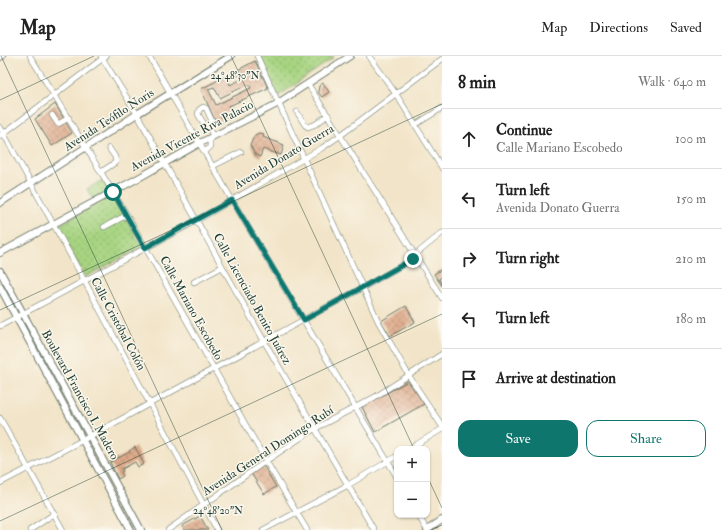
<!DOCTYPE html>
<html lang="en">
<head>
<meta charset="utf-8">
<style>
	:root { --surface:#fff; --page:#f2f2f2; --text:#222; --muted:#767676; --line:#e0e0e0; --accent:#0f766e }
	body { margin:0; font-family:"IM FELL Double Pica",serif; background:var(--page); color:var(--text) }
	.controls { position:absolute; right:12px; bottom:12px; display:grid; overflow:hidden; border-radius:8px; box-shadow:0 1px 3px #0004 }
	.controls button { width:36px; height:36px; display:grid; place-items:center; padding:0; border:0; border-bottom:1px solid var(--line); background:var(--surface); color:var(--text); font:20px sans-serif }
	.stop { position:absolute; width:12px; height:12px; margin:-9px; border:3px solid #0f766e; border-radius:50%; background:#fff }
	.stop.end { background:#0f766e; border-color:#fff; box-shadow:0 1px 4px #0008 }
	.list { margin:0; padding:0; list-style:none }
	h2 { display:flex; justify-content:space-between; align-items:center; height:52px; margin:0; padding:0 16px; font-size:17px }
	h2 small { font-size:13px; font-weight:400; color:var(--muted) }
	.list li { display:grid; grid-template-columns:26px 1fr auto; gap:12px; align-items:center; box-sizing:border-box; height:60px; padding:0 16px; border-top:1px solid var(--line) }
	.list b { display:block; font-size:15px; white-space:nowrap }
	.list p { margin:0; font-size:13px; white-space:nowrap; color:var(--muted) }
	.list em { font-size:13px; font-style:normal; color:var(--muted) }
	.actions { display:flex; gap:8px; padding:12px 16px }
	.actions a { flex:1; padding:9px 0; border:1px solid var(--accent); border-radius:12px; text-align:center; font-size:14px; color:var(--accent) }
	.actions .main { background:var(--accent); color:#fff }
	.icon { flex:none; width:22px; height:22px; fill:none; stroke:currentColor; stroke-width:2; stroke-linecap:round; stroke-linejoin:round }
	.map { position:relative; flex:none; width:442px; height:474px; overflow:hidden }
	header { display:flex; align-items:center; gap:24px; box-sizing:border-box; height:56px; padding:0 20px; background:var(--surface); border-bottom:1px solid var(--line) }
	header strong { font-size:19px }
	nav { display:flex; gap:22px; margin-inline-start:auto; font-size:14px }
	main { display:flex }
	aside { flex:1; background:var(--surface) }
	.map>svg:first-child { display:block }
	.green { fill:url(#green-dots); stroke:#63885a }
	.building { fill:url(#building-cross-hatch); fill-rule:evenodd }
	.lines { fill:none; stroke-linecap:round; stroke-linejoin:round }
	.minor-casing { stroke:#697768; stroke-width:6 }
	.major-casing { stroke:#697768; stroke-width:8 }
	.minor { stroke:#fff; stroke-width:5 }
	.major { stroke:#fff; stroke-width:6 }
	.route { stroke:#0f766e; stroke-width:5 }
	.ticks { fill:none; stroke:#1f3d34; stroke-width:1; stroke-opacity:0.45 }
	.labels { text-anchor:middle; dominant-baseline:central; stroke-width:3; stroke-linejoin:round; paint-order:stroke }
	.street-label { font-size:12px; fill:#1f3d34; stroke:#fbf7ec }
	.ticks-label { font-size:10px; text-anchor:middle; fill:#1f3d34; stroke:#fbf7ec; stroke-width:3; stroke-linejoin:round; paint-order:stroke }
</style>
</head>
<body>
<header>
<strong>Map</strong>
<nav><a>Map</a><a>Directions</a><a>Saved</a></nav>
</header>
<main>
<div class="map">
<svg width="442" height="474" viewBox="0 0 442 474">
	<defs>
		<pattern id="green-dots" width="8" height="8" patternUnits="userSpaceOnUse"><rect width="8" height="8" fill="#a7d481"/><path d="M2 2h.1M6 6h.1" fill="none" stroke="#87ad6a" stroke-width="1.8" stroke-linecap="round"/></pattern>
		<pattern id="building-cross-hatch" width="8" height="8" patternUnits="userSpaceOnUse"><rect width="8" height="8" fill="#e0ab8b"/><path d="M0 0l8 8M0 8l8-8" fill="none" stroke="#b58c72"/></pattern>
	</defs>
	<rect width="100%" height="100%" fill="#fbf7ec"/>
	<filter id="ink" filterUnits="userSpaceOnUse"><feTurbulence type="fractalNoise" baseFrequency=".025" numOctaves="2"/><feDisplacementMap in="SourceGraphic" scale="8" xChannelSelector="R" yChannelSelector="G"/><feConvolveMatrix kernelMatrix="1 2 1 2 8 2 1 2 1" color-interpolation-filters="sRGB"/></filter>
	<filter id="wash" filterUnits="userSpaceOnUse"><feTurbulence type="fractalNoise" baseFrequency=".012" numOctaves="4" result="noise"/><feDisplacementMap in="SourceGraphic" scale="16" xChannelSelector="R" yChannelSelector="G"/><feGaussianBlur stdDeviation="0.9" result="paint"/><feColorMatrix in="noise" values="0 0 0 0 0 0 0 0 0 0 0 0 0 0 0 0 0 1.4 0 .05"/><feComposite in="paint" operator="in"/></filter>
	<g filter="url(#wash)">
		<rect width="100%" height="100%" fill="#f2e4c8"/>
		<!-- green -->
		<g class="green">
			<polygon points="259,0 334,0 333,2 277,41"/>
			<polygon points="103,124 109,133 94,145 87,133"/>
			<polygon points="112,138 142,191 85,221 58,170"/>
		</g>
		<g id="blocks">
			<!-- building -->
			<g class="building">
				<path d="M255 5 268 32 229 50 234 60 217 69 201 33ZM244 17 246 21 230 29 228 24ZM249 28 251 32 216 49 208 33 214 31 220 42ZM226 56 227 59 222 62 220 59Z"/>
				<polygon points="323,27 329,36 322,41 318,36 319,30"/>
				<polygon points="55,48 72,77 52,90 35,63"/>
				<polygon points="259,77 264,78 263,81 284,89 281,99 263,93 260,101 255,98 250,89 255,79"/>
				<polygon points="442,213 442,220 439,223 442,228 442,230 434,218"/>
				<polygon points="406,250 415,266 390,280 381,265"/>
				<polygon points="408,325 424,348 375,376 362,351"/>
				<polygon points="135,391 144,408 138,411 135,406 122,413 123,415 121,416 123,420 118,423 110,406 130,396 129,395"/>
				<polygon points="263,409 276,431 264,438 251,417"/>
				<polygon points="200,460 208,474 185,474 182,470"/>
			</g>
		</g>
	</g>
	<g filter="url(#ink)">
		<use href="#blocks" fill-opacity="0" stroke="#697768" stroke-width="1"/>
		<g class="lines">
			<!-- minor casing -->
			<g class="minor-casing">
				<g id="minor">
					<polyline points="30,0 127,159 266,405 307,474"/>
					<polyline points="101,0 137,58 264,285 374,474"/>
					<polyline points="149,0 232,144 397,421"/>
					<polyline points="257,0 378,265 409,320 442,370"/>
					<polyline points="369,0 396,38 442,112"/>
					<polyline points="308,28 442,242"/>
					<polyline points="297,56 305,69 308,71 316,68 328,59"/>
					<polyline points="52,59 58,68 69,62"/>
					<polyline points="208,69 212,65 206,52 203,51 199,54 198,58 204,68 208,69 213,80"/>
					<polyline points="415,69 442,52"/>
					<polyline points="0,71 84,224 217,474"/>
					<polyline points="0,80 106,0"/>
					<polyline points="205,96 210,91 210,86 208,83"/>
					<polyline points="213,110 241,96"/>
					<polyline points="101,116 116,106 115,101 109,92"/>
					<polyline points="104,171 127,159"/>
					<polyline points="194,226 222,211"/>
					<polyline points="0,270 196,165 322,92 341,79 442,3"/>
					<polyline points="0,362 63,474"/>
					<polyline points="409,393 442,373"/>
					<polyline points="0,427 83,384 362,232 413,203 415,199 442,177"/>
					<polyline points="418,459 427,474"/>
					<polyline points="30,474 54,458"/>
					<polyline points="168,474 266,405 314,373 375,341 442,298"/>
					<polyline points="263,474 348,429 397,400"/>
				</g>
			</g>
			<!-- major casing -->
			<g class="major-casing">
				<g id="major">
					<polyline points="0,1 2,0"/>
					<polyline points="0,147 137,58 231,0"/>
					<polyline points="0,197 142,120 200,87 275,49 350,0"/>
					<polyline points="0,215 141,474"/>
					<polyline points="0,231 131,474"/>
					<polyline points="427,474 442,464"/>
				</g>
			</g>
			<!-- minor -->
			<use href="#minor" class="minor"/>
			<!-- major -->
			<use href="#major" class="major"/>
		</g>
	</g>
	<g class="lines" filter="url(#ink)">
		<!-- route -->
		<polyline class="route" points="113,136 145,192 232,144 304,264 413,203"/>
	</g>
	<!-- ticks -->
	<path class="ticks" d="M1 0 222 474M231 0 414 393M0 44 94 0M0 254 442 48M427 420 442 452M0 465 442 258M431 474 442 469"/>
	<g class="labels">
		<!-- street labels -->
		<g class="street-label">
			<text transform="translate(109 64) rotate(-33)">Avenida Teófilo Noris</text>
			<text transform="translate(192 80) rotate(-28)">Avenida Vicente Riva Palacio</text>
			<text transform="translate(284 101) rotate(-31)">Avenida Donato Guerra</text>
			<text transform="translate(252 243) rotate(61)">Calle Licenciado Benito Juárez</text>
			<text transform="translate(191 252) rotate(61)">Calle Mariano Escobedo</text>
			<text transform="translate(118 268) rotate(62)">Calle Cristóbal Colón</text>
			<text transform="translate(80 339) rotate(61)">Boulevard Francisco I. Madero</text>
			<text transform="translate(268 395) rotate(-33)">Avenida General Domingo Rubí</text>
		</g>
	</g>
	<g class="ticks-label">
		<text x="235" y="23">24°48'30"N</text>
		<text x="218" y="458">24°48'20"N</text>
	</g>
</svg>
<div class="controls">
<button>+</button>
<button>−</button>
</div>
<div class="stop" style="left:113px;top:136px"></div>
<div class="stop end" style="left:413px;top:203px"></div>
</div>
<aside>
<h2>8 min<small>Walk · 640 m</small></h2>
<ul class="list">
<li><svg class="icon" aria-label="ahead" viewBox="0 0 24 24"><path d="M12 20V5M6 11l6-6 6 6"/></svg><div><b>Continue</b><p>Calle Mariano Escobedo</p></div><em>100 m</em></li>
<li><svg class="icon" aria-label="left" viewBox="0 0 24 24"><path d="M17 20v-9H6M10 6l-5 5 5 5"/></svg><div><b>Turn left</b><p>Avenida Donato Guerra</p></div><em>150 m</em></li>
<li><svg class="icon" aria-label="right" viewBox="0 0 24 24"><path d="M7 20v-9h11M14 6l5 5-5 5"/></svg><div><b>Turn right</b></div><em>210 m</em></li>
<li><svg class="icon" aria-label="left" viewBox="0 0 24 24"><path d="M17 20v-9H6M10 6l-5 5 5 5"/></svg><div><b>Turn left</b></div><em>180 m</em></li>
<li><svg class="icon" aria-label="arrive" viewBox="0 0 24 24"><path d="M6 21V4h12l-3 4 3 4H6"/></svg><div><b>Arrive at destination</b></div></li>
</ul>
<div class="actions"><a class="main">Save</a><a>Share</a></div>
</aside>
</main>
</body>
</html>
